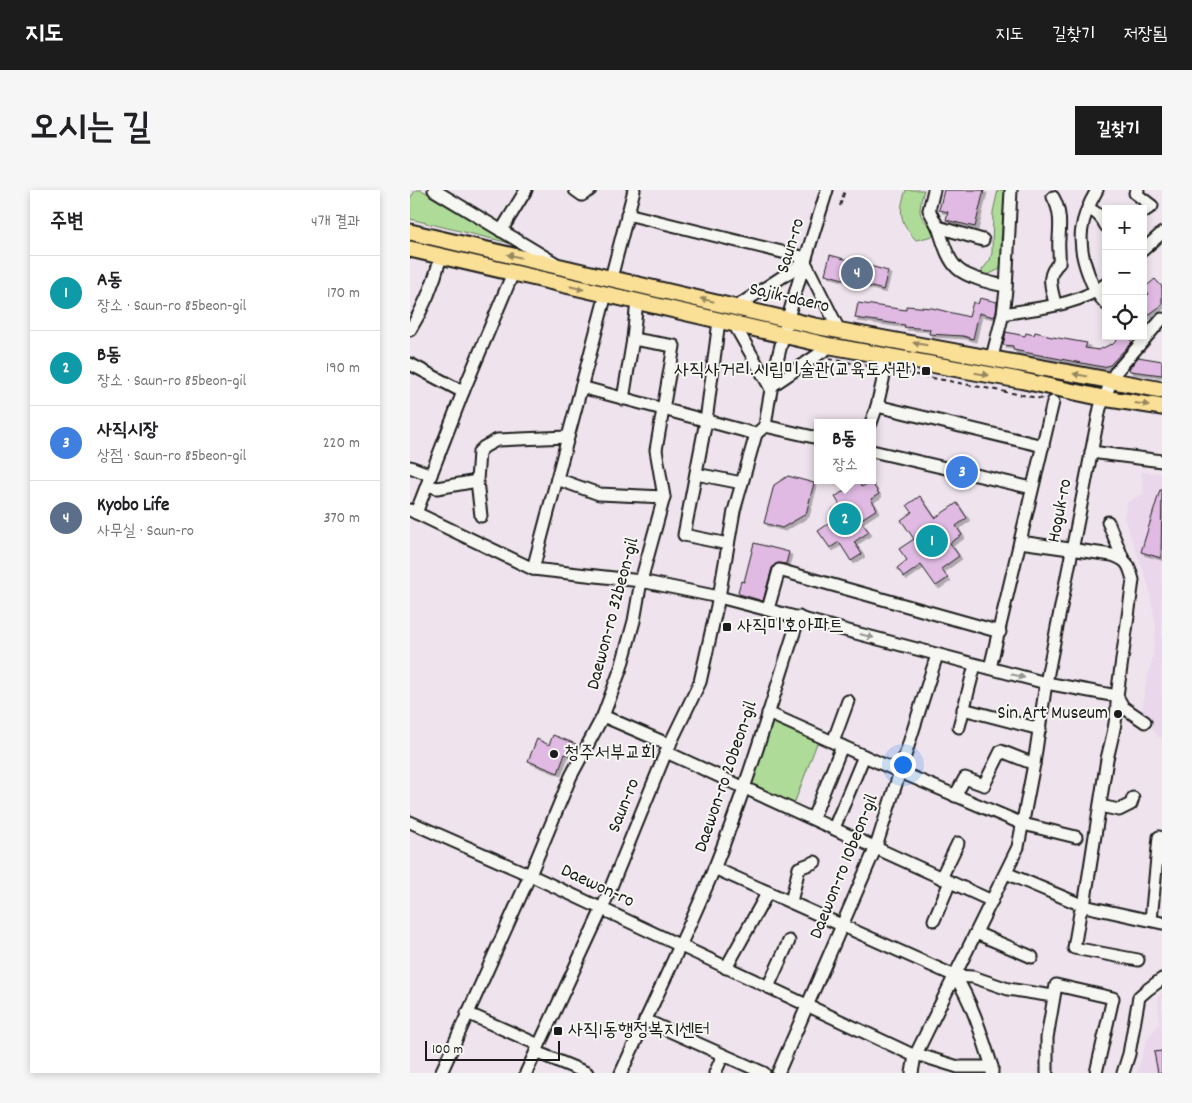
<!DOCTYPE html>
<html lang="ko">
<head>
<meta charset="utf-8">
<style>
	:root { --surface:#fff; --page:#f6f6f6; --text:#202124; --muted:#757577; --line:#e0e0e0; --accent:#1c1c1c }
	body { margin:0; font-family:Dekko,"Poor Story",sans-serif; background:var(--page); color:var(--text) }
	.controls { position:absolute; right:15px; top:15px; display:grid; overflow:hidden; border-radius:0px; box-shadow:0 2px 8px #0003 }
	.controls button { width:45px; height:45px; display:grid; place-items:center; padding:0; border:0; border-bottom:1px solid var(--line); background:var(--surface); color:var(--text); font:25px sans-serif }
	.scale { position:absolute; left:15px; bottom:12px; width:135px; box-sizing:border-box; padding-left:5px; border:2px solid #1c1c1c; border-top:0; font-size:14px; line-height:18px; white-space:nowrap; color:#1c1c1c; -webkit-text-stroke:4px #f6f6f2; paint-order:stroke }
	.you { position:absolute; left:492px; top:574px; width:18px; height:18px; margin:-12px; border:4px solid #fff; border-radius:50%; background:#1a73e8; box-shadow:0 0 0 8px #1a73e833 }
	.badge { display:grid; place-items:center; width:32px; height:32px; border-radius:50%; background:var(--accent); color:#fff; font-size:16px; font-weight:700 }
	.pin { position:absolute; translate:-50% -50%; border:2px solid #fff; box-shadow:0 1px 5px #0006 }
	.popup { position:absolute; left:404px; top:229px; width:62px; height:65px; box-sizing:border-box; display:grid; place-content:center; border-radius:0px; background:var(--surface); filter:drop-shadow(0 1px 4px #0005); font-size:16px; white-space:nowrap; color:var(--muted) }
	.popup b { font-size:19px; color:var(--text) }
	.popup::after { content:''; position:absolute; left:50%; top:100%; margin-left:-10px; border:10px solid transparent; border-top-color:var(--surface) }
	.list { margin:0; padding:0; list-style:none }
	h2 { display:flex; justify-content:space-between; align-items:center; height:65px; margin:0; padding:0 20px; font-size:21px }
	h2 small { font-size:16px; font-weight:400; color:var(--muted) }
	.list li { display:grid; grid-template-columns:32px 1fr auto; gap:15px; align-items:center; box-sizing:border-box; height:75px; padding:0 20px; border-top:1px solid var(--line) }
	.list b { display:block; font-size:19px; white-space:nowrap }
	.list p { margin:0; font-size:16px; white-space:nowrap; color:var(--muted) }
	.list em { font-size:16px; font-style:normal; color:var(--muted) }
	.icon { flex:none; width:28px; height:28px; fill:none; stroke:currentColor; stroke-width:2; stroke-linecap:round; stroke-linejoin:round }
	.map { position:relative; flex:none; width:752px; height:883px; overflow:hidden; border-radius:0px }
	header { display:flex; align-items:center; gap:30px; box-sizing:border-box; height:70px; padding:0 25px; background:var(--accent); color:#fff }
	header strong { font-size:24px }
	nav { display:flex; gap:28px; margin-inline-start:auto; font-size:18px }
	.intro { display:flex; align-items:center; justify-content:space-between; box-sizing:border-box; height:120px; padding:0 30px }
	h1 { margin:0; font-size:35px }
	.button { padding:12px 22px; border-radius:0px; background:var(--accent); color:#fff; font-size:18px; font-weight:700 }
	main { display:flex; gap:30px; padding:0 30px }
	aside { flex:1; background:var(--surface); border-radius:0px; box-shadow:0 2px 8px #0003 }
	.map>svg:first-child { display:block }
	.built { fill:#ead7eb }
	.green { fill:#afdb99; stroke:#667c5a }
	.building { fill:#e0bae3; stroke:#1c1c1c; filter:url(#shadow) }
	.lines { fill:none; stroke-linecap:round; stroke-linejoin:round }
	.minor-casing { stroke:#1c1c1c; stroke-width:15 }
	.major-casing { stroke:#1c1c1c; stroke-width:19 }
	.path { stroke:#1c1c1c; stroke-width:2; stroke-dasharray:5 4; stroke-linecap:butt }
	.minor { stroke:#f6f6f2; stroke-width:11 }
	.major { stroke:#fadf96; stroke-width:15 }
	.oneway { fill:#96875f }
	.oneway2 { fill:#949492 }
	.poi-dot { fill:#1c1c1c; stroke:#f6f6f2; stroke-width:2 }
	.labels { text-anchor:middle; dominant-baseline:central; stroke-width:4; stroke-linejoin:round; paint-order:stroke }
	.street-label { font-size:19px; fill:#1c1c1c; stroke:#f6f6f2 }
	.poi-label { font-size:19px; fill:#1c1c1c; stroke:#f6f6f2; text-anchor:start }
</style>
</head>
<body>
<header>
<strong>지도</strong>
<nav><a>지도</a><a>길찾기</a><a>저장됨</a></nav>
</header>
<div class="intro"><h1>오시는 길</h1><a class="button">길찾기</a></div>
<main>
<aside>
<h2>주변<small>4개 결과</small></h2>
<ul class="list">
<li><span class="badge" style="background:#0f9aa8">1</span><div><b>A동</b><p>장소 · Saun-ro 85beon-gil</p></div><em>170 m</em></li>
<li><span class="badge" style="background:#0f9aa8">2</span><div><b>B동</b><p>장소 · Saun-ro 85beon-gil</p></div><em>190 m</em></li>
<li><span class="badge" style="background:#3f7fe0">3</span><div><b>사직시장</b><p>상점 · Saun-ro 85beon-gil</p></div><em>220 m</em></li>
<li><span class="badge" style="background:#5c6f8a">4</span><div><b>Kyobo Life</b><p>사무실 · Saun-ro</p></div><em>370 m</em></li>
</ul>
</aside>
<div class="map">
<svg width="752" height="883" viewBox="0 0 752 883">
	<defs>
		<filter id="shadow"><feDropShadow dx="3" dy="3" stdDeviation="0" flood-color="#0004"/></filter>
	</defs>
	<rect width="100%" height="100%" fill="#efe4ee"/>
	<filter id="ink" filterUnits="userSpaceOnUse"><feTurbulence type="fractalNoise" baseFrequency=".02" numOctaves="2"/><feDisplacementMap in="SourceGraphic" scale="10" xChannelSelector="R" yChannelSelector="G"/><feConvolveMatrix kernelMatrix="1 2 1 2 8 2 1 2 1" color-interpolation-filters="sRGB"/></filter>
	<g filter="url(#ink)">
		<!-- built -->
		<g class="built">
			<polygon points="731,282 752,283 752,549 747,546 732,520 735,497 743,466 746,436 738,394 714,328 717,312 734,303"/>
			<polygon points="752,803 752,883 727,883 737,849 749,834 748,806"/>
		</g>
		<!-- green -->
		<g class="green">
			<polygon points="6,0 11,0 85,37 112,56 0,29 0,8"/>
			<path d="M496 0H514C512 6 510 15 510 21 511 32 523 34 523 46L506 50C490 33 488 22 496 0Z"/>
			<polygon points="588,0 595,0 591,50 594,64 593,73 590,79 575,86 572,84 572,80 580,70 582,63 583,22"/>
			<polygon points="365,530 409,548 384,614 344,596 341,589 358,536"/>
		</g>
		<!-- building -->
		<g class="building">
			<polygon points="534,0 574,0 565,37 536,30 538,22 529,20"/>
			<polygon points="420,65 478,81 473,100 415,84"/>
			<polygon points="745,89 752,97 752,115 733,129 738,133 733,139 733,108 739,104 734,98"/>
			<polygon points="570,108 587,112 586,123 584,127 569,123 563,149 553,146 519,144 520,139 494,137 495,135 445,128 448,113 496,120 496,116 522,118 559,127 563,112 568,114"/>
			<polygon points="596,142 615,146 616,143 624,145 625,142 637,145 637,146 677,153 675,158 689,160 701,154 702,155 711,146 717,146 722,152 700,175 693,177 603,160 603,156 593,155"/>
			<polygon points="728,167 752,171 752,185 720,181 719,179"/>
			<polygon points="378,286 404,293 396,324 372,338 354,333 364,295"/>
			<polygon points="439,290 447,290 452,297 461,291 469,304 461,309 467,319 450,330 459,342 444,352 452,364 441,371 429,352 420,358 408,341 421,332 419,328 425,324 422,320 430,315 425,307 438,298 435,293"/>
			<polygon points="750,300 752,300 751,368 731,362"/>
			<polygon points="510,306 525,328 547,313 557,328 546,336 552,345 540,353 549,366 531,379 538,388 526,396 511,375 494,387 487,378 497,370 489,359 504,349 491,330 502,322 497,315"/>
			<polygon points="344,353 379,362 376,374 368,373 362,378 353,411 329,404 328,402 331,391 334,392"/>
			<polygon points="143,545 166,554 161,566 155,564 148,583 118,571 127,549 139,555"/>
			<polygon points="752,861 752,883 748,883 744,862"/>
		</g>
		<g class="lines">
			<!-- minor casing -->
			<g class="minor-casing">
				<g id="minor">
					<polyline points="24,0 145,73"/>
					<polyline points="165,0 172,5 180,0"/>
					<polyline points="524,0 519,20 528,37"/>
					<path d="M687 0C670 29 666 51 678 83 682 95 687 105 696 114"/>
					<polyline points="728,0 725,3 742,16 733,22"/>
					<path d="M643 7C651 21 650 35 649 49 648 57 650 65 649 73 635 86 642 98 645 114"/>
					<path d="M678 18C687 23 691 26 696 36"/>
					<polyline points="217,24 396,68"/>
					<polyline points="91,41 116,0"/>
					<path d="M573 50 528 37C533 51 537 69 548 79 558 88 584 94 596 96"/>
					<polyline points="733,60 752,43"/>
					<polyline points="395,72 429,140"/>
					<polyline points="201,88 224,0"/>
					<polyline points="326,117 395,72"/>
					<polyline points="593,124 596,100 601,0"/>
					<polyline points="309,131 296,231 274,345 318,354"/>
					<polyline points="324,134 360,197"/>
					<path d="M0 140C15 116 24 93 31 66"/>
					<path d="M582 167 593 124C627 118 668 116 696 94"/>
					<polyline points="0,174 53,202"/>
					<polyline points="171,197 346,244"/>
					<polyline points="360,197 421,156"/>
					<polyline points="213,209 223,149 227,111"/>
					<polyline points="467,216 633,256"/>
					<polyline points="461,233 467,216 475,181 473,179 473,166"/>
					<polyline points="355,236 408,248"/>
					<polyline points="462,261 622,298"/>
					<polyline points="681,262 752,271"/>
					<polyline points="0,277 21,285"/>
					<polyline points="286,284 332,293"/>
					<polyline points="147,289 189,304 254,307"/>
					<polyline points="67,291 71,326"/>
					<polyline points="17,295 27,298 67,291 69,262 74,257 87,250 158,247"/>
					<polyline points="0,320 123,379 231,391 309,407 636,493 707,506 713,517 735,532"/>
					<polyline points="6,323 53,202 103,83"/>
					<polyline points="698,332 713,369"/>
					<path d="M610 352 702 365C717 370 719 374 723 390L707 506C708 527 702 548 697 569L674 716 670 723 664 758 728 770"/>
					<polyline points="123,379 196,104"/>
					<polyline points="358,419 369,380 590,442"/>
					<polyline points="580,478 643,212"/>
					<polyline points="553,519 630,539"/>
					<polyline points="358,523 490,582 613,634 666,647"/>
					<polyline points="193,526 260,555"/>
					<polyline points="549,537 565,475"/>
					<polyline points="423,552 438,511"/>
					<polyline points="256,562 582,711"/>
					<polyline points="545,606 555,588 574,595 591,561 624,574"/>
					<polyline points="690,616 709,620 721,614 723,608"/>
					<polyline points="403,628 432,556"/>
					<polyline points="0,632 120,685 505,866"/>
					<polyline points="424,638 454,566"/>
					<polyline points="304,678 545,786 563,787 598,799 643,806"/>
					<polyline points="596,683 674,716 752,733"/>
					<polyline points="531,688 548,653"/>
					<polyline points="381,712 389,678 405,672"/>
					<polyline points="524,730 540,692"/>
					<polyline points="741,730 749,647 752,648"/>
					<polyline points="566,743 622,767"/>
					<polyline points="316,778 358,702"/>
					<path d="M545 786C563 814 572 846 582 877V883"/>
					<polyline points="358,797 379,751"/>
					<polyline points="57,823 129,855"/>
					<polyline points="235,830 354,883"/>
					<polyline points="126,862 177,883"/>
					<polyline points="506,864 548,877 582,877"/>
					<polyline points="31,883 120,685 161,586 193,526 211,478 224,431 231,391 254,307 246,260 264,156 223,149"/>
					<path d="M116 883 192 719 256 562 290 492 309 407 324 321 346 244 355 236C366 155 393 78 417 0"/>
					<path d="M211 883C242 815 275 748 304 679 337 597 362 511 389 427"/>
					<polyline points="305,883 313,865"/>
					<polyline points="368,883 466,657 527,465"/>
					<polyline points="502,883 505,866 608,657 624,574 636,493 690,218 705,183 752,129"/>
					<polyline points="637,883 637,848 646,795 703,808 686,883"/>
					<polyline points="713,883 719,864 729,807 737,800 752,789"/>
				</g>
			</g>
			<!-- major casing -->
			<g class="major-casing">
				<g id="major">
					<polyline points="0,42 405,136 752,200"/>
					<polyline points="0,59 421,156 609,190 693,208 752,217"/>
				</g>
			</g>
			<!-- path -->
			<g class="path">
				<polyline points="430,16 435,0"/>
				<polyline points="419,169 464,177"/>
				<polyline points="486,181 633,209"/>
			</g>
			<!-- minor -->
			<use href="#minor" class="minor"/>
			<!-- major -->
			<use href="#major" class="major"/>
		</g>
		<!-- one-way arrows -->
		<defs><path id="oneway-solid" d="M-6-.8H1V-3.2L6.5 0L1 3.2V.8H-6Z" transform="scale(1.25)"/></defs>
		<g class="oneway">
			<use href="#oneway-solid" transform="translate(104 66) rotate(-167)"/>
			<use href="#oneway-solid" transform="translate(167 98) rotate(13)"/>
			<use href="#oneway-solid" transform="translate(297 110) rotate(-167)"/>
			<use href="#oneway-solid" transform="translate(510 154) rotate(-170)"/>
			<use href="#oneway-solid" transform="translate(572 184) rotate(10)"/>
			<use href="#oneway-solid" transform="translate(670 185) rotate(-169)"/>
			<use href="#oneway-solid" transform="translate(732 214) rotate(8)"/>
		</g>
		<g class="oneway2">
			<use href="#oneway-solid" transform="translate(457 446) rotate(15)"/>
			<use href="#oneway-solid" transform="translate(608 486) rotate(15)"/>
		</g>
	</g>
	<!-- markers -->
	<g class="poi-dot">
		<rect x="511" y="176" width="10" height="10" rx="2.5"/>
		<rect x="312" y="432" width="10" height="10" rx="2.5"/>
		<circle cx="708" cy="524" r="5"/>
		<circle cx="144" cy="564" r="5"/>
		<rect x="143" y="836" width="10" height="10" rx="2.5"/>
	</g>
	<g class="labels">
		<!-- street labels -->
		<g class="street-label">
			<text transform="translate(382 56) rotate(-73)">Saun-ro</text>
			<text transform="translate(379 109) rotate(13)">Sajik-daero</text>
			<text transform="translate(651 321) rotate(-79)">Hoguk-ro</text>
			<text transform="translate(204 424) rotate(-75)">Daewon-ro 32beon-gil</text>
			<text transform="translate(317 587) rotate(-71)">Daewon-ro 20beon-gil</text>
			<text transform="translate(215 616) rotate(-68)">Saun-ro</text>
			<text transform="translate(435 677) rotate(-68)">Daewon-ro 10beon-gil</text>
			<text transform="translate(187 697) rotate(25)">Daewon-ro</text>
		</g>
		<!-- poi labels -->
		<g class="poi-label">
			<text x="506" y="181" text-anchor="end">사직사거리.시립미술관(교육도서관)</text>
			<text x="327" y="437">사직미호아파트</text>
			<text x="698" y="524" text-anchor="end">Sin Art Museum</text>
			<text x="154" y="564">청주서부교회</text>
			<text x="158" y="841">사직1동행정복지센터</text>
		</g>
	</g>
</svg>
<div class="controls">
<button>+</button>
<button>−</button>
<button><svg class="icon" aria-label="locate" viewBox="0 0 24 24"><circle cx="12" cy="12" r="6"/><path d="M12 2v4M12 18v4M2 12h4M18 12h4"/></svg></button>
</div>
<div class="scale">100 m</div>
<div class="you"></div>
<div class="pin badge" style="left:522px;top:351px;background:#0f9aa8">1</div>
<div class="pin badge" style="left:435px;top:329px;background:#0f9aa8">2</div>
<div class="popup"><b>B동</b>장소</div>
<div class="pin badge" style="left:552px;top:282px;background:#3f7fe0">3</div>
<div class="pin badge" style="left:447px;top:83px;background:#5c6f8a">4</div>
</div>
</main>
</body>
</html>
